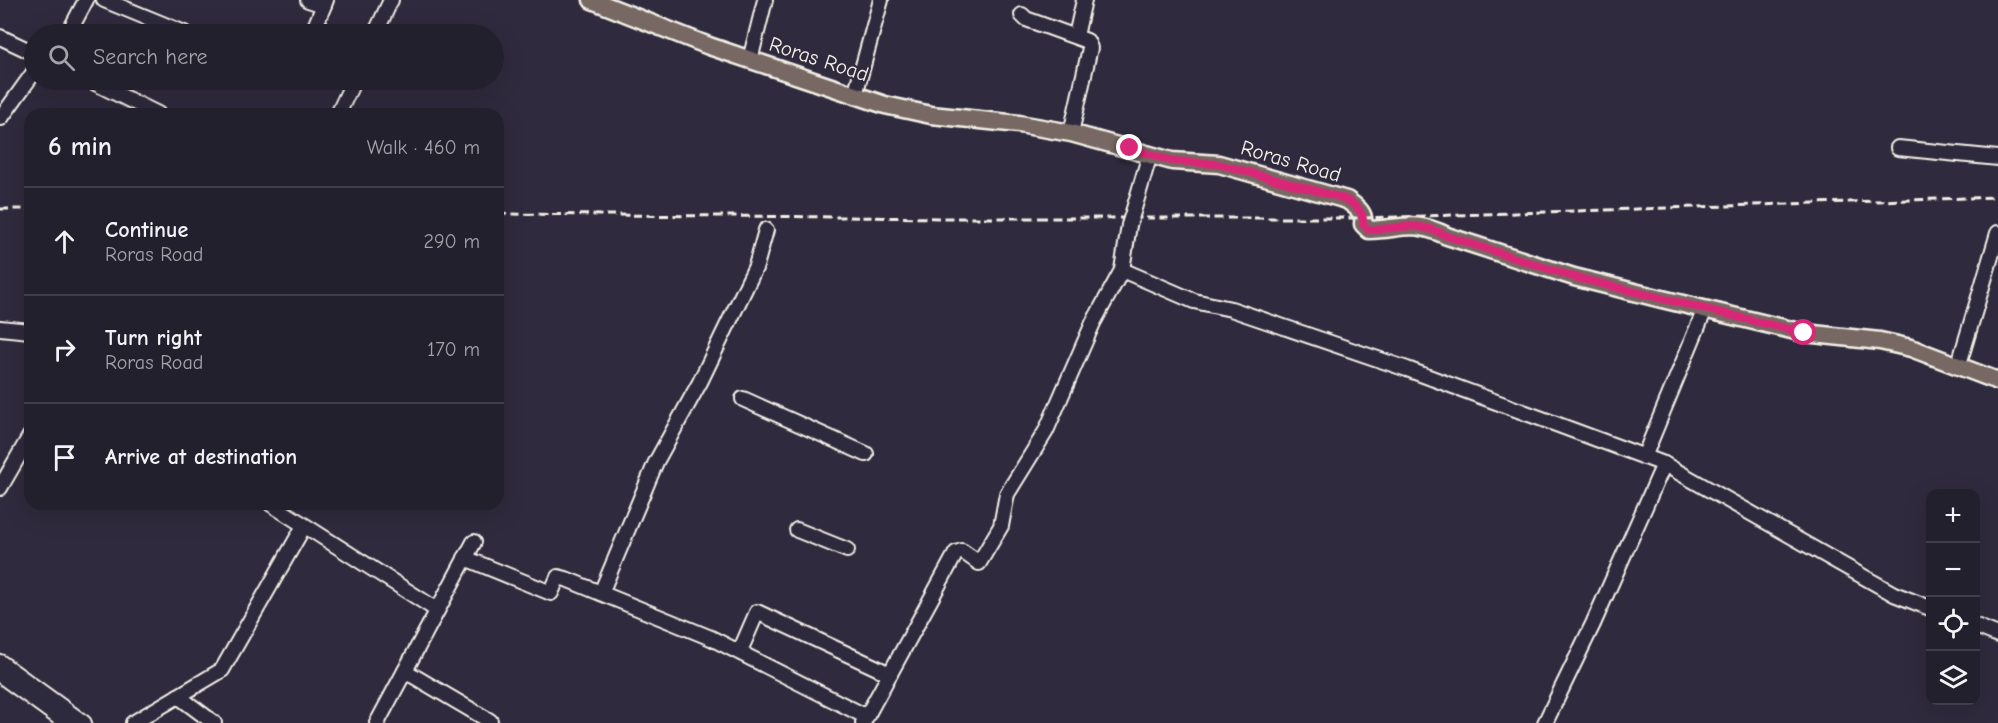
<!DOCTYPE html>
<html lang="en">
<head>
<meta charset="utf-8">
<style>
	:root { --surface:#23202e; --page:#2f2d3a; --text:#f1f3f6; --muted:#a3a3aa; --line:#403e4a }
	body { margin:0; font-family:"Comic Neue",sans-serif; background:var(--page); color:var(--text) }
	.controls { position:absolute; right:18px; bottom:18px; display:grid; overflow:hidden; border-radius:12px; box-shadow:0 6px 24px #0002 }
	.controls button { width:54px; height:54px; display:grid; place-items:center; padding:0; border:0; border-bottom:2px solid var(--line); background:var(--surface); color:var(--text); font:30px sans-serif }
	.stop { position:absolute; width:18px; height:18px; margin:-14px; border:4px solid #db2777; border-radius:50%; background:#fff }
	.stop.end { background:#db2777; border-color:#fff; box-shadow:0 2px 6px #0008 }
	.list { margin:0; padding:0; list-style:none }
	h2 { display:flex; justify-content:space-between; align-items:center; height:78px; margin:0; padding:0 24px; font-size:26px }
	h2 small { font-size:20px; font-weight:400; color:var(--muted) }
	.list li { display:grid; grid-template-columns:39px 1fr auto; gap:18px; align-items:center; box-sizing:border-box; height:108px; padding:0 24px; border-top:2px solid var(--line) }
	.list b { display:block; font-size:22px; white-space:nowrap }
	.list p { margin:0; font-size:20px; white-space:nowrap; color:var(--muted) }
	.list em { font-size:20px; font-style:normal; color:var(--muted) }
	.icon { flex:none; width:33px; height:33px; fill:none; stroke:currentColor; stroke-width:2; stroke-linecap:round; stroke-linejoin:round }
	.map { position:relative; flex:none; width:1998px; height:723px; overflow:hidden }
	.search { position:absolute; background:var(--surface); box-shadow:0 6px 24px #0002; left:24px; top:24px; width:480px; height:66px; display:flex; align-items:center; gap:15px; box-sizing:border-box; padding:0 21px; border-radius:33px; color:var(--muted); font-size:22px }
	.panel { position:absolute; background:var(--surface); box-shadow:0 6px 24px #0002; left:24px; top:108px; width:480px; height:402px; border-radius:18px }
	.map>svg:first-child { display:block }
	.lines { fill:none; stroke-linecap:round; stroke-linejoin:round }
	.minor-casing { stroke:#f4f1e8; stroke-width:18 }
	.major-casing { stroke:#f4f1e8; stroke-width:21 }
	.minor { stroke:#2f2a3d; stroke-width:14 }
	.major { stroke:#776864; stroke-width:16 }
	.rail { stroke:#f4f1e8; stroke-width:3; stroke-dasharray:9 4.5; stroke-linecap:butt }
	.minor-bridge-casing { stroke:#f4f1e8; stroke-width:18; stroke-linecap:butt }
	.minor-bridge { stroke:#2f2a3d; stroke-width:14 }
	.route { stroke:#db2777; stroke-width:8 }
	.labels { text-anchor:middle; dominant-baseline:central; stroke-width:4.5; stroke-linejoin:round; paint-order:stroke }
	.street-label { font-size:21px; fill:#f4f1e8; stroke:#2f2a3d }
</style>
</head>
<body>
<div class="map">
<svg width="1998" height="723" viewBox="0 0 1998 723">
	<rect width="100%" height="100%" fill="#2f2a3d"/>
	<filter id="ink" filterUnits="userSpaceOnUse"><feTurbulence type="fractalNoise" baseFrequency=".0167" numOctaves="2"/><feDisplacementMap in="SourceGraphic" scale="12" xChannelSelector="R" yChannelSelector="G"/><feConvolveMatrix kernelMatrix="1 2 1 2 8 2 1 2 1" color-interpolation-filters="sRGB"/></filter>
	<g filter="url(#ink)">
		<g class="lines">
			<!-- minor casing -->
			<g class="minor-casing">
				<g id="minor">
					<polyline points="104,0 187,34"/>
					<polyline points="308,0 324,5"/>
					<polyline points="1022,15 1026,19 1087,41 1090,48 1071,133"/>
					<polyline points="68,34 86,0"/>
					<polyline points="312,34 326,0"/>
					<polyline points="375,34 391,0"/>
					<polyline points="1076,36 1084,0"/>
					<polyline points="0,37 34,53"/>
					<polyline points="750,60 765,0"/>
					<polyline points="89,80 158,114"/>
					<polyline points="855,95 881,0"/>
					<polyline points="338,114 354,80"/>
					<polyline points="1,118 34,72"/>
					<polyline points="1898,148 1998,158"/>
					<polyline points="1133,212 1150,154"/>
					<polyline points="1122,270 1194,301 1231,309 1407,369 1664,464 1894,594 1930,608"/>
					<polyline points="0,328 30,331"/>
					<polyline points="1959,364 1998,233"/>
					<polyline points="743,399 866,454"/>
					<polyline points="1644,457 1705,309"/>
					<polyline points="0,488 30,436"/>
					<polyline points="271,504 437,610"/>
					<polyline points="797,530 847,550"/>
					<polyline points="465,558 551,593 558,577 566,579 711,638 865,716"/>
					<polyline points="601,593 656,462 700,382 756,266 766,230"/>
					<polyline points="1976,626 1998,635"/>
					<polyline points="740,651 757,612 890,674"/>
					<polyline points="0,662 84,723"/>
					<polyline points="405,671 490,721"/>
					<polyline points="0,675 66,723"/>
					<polyline points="178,696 214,723"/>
					<polyline points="133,723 222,670 304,526"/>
					<polyline points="377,723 474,542"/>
					<polyline points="863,723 956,553 962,551 979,563 1001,526 1007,494 1046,431 1093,323 1122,270 1129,225"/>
					<polyline points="1545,723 1593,624 1664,464"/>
				</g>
			</g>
			<!-- major casing -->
			<g class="major-casing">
				<path id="major" d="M592 0 709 46 885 105 931 115 1019 124 1071 133 1172 161 1219 164 1347 200C1356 207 1365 212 1363 224L1369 230C1403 229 1413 219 1447 236L1574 277 1662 299 1804 333 1880 341 1911 348 1998 381"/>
			</g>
			<!-- minor -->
			<use href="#minor" class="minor"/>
			<!-- major -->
			<use href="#major" class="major"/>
			<!-- rail -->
			<g class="rail">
				<polyline points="0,209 30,209"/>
				<polyline points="498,214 951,218 1364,218 1998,197"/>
			</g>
			<!-- minor-bridge casing -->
			<g class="minor-bridge-casing">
				<polyline id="minor-bridge" points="1129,225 1133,212"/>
			</g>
			<!-- minor-bridge -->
			<use href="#minor-bridge" class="minor-bridge"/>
		</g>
	</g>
	<g class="lines" filter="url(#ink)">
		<!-- route -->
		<path class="route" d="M1130 148 1172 161 1219 164 1342 198C1353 202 1365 212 1363 224L1369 230C1402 228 1415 220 1447 236L1574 277 1804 333"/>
	</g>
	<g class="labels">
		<!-- street labels -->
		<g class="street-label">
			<text transform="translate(819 59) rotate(18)">Roras Road</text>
			<text transform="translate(1291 161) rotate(16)">Roras Road</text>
		</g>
	</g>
</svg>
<div class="controls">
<button>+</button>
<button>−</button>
<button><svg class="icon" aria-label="locate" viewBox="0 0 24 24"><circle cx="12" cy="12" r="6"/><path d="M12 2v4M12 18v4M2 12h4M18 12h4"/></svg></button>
<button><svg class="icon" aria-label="layers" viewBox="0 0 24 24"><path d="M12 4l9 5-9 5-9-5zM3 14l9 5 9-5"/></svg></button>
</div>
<div class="stop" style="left:1804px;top:333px"></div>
<div class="stop end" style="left:1130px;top:148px"></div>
<div class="search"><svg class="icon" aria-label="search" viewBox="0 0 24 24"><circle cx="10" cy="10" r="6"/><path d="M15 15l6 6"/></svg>Search here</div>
<section class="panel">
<h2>6 min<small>Walk · 460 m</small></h2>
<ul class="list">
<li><svg class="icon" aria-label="ahead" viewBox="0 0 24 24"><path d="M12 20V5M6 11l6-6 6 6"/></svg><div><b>Continue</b><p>Roras Road</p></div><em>290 m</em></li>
<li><svg class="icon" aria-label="right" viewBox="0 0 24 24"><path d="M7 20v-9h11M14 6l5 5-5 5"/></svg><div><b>Turn right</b><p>Roras Road</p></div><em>170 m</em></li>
<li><svg class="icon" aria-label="arrive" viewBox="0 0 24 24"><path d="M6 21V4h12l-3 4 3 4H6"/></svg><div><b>Arrive at destination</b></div></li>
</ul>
</section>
</div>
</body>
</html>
